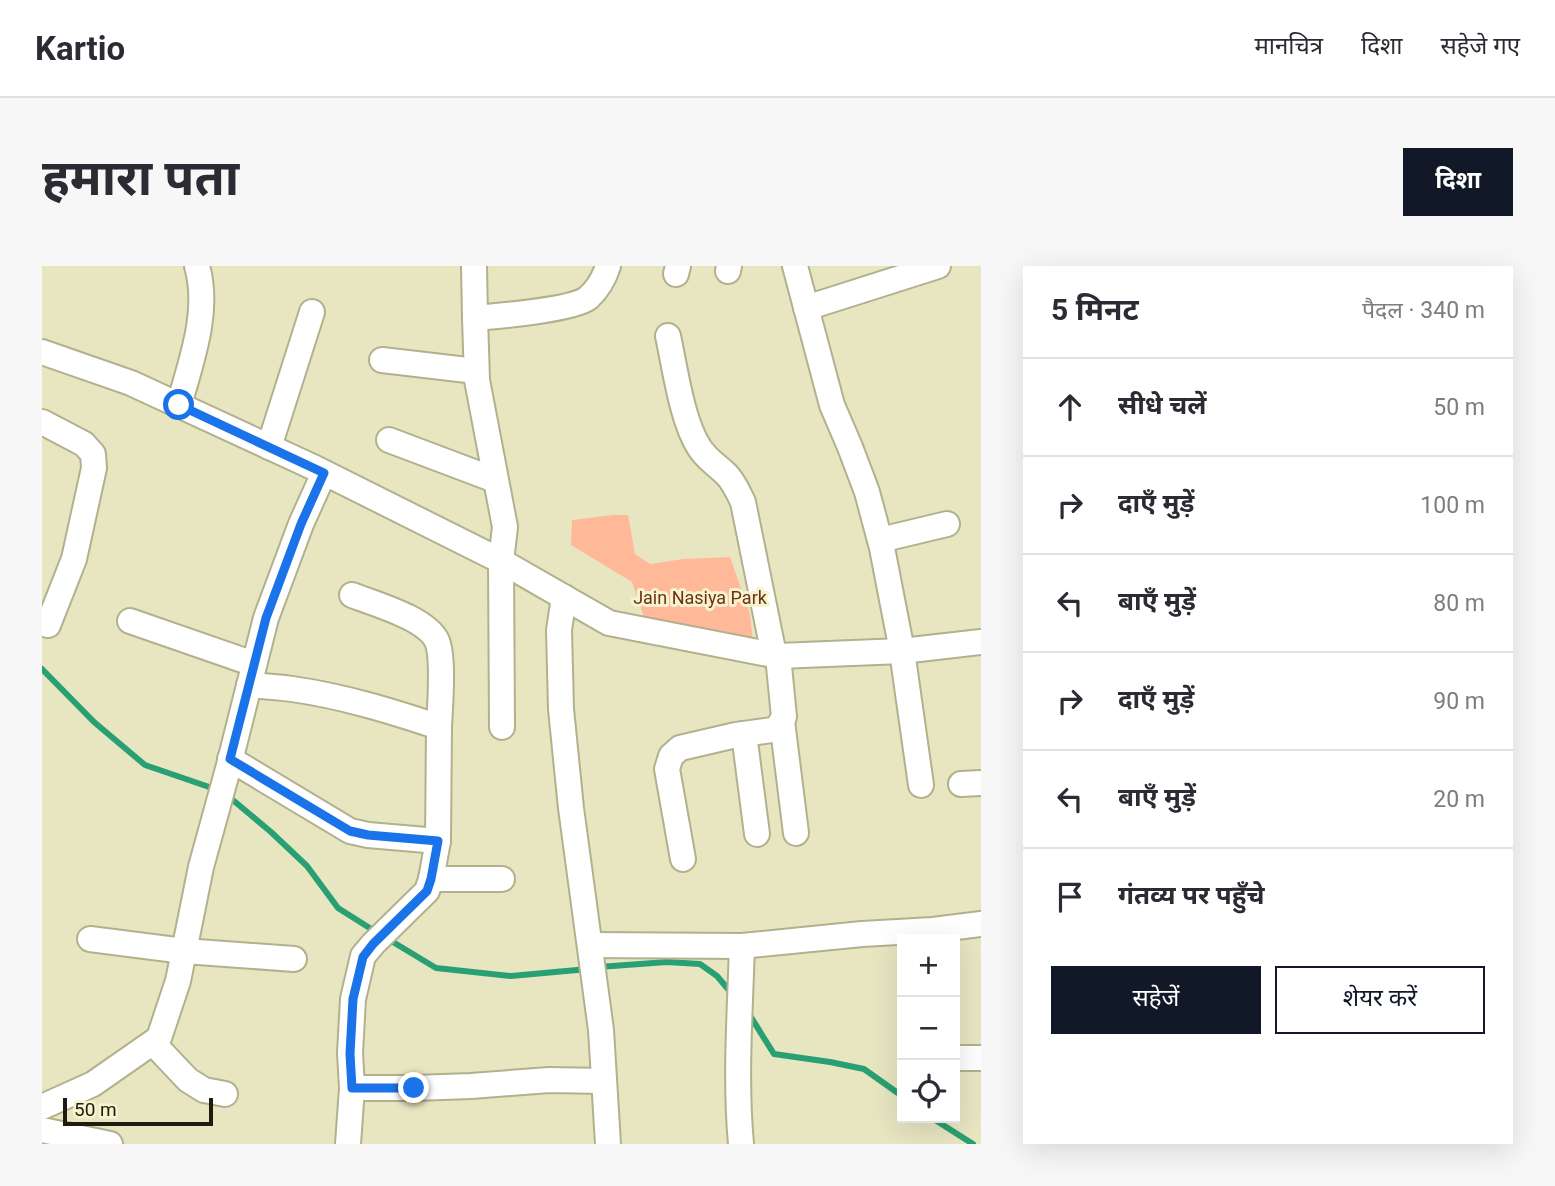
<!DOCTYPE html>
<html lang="hi">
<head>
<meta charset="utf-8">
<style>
	:root { --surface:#fff; --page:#f7f7f7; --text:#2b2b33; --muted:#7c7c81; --line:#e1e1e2; --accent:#111827 }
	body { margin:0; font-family:Roboto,"Noto Sans Devanagari",sans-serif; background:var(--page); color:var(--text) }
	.controls { position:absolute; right:21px; bottom:21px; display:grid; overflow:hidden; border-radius:0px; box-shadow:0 7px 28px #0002 }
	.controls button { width:63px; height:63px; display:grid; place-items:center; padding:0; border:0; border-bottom:2px solid var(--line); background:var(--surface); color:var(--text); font:35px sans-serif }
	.scale { position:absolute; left:21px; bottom:18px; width:150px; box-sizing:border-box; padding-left:7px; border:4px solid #1d1c0f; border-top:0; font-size:19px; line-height:24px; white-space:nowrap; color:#1d1c0f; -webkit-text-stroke:5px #f6f3ce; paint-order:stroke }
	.stop { position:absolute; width:21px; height:21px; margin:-16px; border:5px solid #1a73e8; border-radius:50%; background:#fff }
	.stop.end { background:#1a73e8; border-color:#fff; box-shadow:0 2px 7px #0008 }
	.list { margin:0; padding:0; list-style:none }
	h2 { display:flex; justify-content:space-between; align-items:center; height:91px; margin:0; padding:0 28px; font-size:30px }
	h2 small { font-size:23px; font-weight:400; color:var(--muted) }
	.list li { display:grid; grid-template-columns:46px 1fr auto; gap:21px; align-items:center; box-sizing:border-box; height:98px; padding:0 28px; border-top:2px solid var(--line) }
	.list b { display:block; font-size:26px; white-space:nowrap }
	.list em { font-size:23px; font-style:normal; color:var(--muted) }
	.actions { display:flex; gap:14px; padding:21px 28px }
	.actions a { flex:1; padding:16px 0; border:2px solid var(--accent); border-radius:0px; text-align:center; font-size:24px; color:var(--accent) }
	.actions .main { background:var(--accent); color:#fff }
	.icon { flex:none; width:38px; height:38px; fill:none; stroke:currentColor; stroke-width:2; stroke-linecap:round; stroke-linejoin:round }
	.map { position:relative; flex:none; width:939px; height:878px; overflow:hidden; border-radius:0px }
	header { display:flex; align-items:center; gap:42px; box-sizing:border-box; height:98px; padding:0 35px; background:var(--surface); border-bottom:2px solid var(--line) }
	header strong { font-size:33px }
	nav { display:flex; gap:38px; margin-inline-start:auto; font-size:24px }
	.intro { display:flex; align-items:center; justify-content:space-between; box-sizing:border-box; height:168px; padding:0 42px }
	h1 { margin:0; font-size:49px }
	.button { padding:18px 32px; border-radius:0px; background:var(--accent); color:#fff; font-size:24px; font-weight:700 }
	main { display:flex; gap:42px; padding:0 42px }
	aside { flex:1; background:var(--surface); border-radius:0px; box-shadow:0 7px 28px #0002 }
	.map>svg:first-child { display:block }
	.green { fill:#ffb999 }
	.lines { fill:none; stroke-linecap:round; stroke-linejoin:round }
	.stream { stroke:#29a073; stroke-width:6 }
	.minor-casing { stroke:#b3b08d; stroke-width:28 }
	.minor { stroke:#fff; stroke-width:24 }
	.route { stroke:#1a73e8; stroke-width:9 }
	.labels { text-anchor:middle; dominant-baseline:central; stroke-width:6; stroke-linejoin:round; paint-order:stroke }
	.park-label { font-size:18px; fill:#6d3215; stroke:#f6f3ce }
</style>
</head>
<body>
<header>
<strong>Kartio</strong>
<nav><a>मानचित्र</a><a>दिशा</a><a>सहेजे गए</a></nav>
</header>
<div class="intro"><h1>हमारा पता</h1><a class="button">दिशा</a></div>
<main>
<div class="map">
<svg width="939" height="878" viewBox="0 0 939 878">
	<rect width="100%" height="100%" fill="#e8e6c1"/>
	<!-- green -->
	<polygon class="green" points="571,249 586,249 593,288 608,298 641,293 688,291 708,348 712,385 604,357 590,316 529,279 530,254"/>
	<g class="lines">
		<!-- stream -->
		<g class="stream">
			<polyline points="0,403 52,456 103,499 173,523"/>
			<polyline points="186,530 229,566 265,600 296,642 334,666"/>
			<polyline points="346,673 394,702 469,710 546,703"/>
			<polyline points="557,701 625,696 658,698 675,710 691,729"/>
			<polyline points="707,748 732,788 788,796 822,803 860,830"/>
			<polyline points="890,852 931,878"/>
		</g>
		<!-- minor casing -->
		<g class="minor-casing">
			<g id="minor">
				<path d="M432 0 433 52C455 50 530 44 546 32 556 23 562 13 566 0"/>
				<polyline points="753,0 790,139 808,181 825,226 840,282 860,385 879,519"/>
				<polyline points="686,5 687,0"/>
				<polyline points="634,8 636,0"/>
				<polyline points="764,42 896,0"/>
				<polyline points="433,52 435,114 463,261 459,295 460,461"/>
				<path d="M626 70C633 102 640 155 657 181 664 193 675 199 684 208 692 216 696 226 701 236L732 389"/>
				<polyline points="0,86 89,117 273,202 459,295 567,357 736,390 860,385 939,376"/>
				<polyline points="340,94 434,105"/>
				<path d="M137 139C149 95 168 46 155 0"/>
				<polyline points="0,156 42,178 51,188 52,202 32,293 6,359"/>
				<polyline points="347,174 453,214"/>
				<polyline points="227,181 270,46"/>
				<polyline points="838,274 905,258"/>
				<path d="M310 329C333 338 384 352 395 375 402 391 398 441 397 461"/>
				<polyline points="522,331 517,364 519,443 529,542 559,764 566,878"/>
				<polyline points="88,355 212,398"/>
				<path d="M207 419C221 420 236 421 250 423 300 430 349 445 397 461L396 575 389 613 385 625 331 678 321 690 311 733 308 787 310 822"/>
				<polyline points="740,455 754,567"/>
				<polyline points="702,468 715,568"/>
				<polyline points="188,493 308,565 326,569 396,575"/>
				<polyline points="919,518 939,517"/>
				<polyline points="641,593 625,503 629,490 638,482 694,469 730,464 736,461 742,451 736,390"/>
				<polyline points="389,613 460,613"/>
				<polyline points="48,673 142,685 252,693"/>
				<polyline points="549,679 700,680"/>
				<polyline points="111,777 146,814 162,824 183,828"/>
				<polyline points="913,792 939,792"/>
				<polyline points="0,841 51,818 117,772 136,715 159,601 186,503 224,352 259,258 282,207"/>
				<polyline points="0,864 68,878"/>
				<polyline points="306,878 310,822 372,822 429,820 507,814 562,815"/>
				<path d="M699 878C693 814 698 745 700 680L820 668 891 664 939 658"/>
			</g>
		</g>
		<!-- minor -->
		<use href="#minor" class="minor"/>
	</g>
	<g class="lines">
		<!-- route -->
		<polyline class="route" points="137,139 282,207 259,258 224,352 188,493 308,565 326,569 396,575 389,613 385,625 331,678 321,691 311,733 308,788 310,822 372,822"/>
	</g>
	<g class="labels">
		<!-- park labels -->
		<g class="park-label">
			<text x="658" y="331">Jain Nasiya Park</text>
		</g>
	</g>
</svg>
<div class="controls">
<button>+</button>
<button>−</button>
<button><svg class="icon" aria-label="locate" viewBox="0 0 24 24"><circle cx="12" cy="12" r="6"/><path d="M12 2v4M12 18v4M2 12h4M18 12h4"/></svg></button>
</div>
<div class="scale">50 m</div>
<div class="stop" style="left:137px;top:139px"></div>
<div class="stop end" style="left:372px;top:822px"></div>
</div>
<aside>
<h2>5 मिनट<small>पैदल · 340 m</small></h2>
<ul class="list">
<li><svg class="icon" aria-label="ahead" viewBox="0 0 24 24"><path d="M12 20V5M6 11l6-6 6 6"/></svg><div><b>सीधे चलें</b></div><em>50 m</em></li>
<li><svg class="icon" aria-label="right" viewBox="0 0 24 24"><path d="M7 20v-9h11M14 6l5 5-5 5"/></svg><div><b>दाएँ मुड़ें</b></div><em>100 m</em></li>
<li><svg class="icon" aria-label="left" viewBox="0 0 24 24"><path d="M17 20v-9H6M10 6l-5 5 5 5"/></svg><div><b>बाएँ मुड़ें</b></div><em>80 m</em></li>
<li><svg class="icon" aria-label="right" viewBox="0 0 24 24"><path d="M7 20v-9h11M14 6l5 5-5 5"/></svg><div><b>दाएँ मुड़ें</b></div><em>90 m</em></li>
<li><svg class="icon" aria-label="left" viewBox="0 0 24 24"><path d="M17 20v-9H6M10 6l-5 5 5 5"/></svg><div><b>बाएँ मुड़ें</b></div><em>20 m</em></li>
<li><svg class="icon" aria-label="arrive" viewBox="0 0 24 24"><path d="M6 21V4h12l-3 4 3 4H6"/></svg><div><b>गंतव्य पर पहुँचे</b></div></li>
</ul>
<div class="actions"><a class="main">सहेजें</a><a>शेयर करें</a></div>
</aside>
</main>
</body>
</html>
